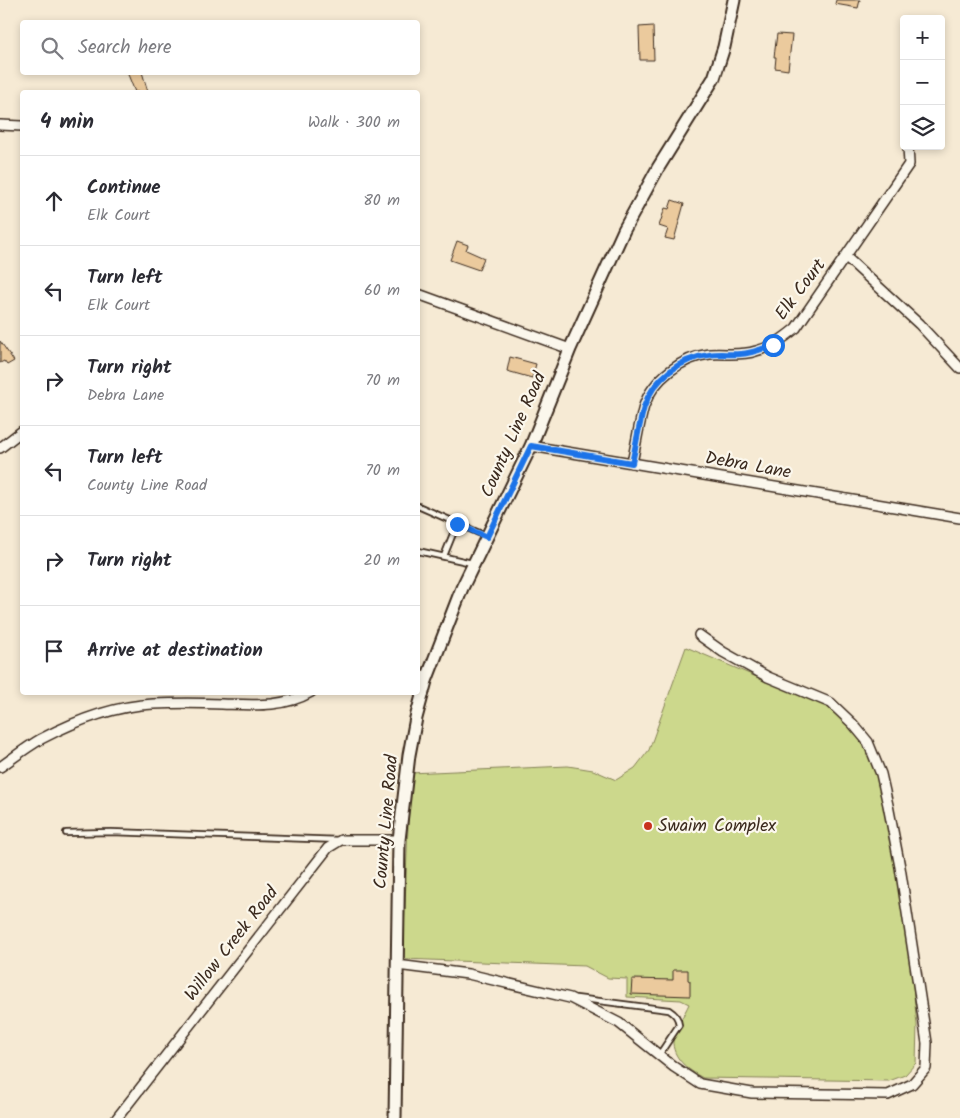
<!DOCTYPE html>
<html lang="en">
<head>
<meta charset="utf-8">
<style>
	:root { --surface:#fff; --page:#f7f7f7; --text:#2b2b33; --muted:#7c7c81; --line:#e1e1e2 }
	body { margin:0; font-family:Kalam,sans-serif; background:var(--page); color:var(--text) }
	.controls { position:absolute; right:15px; top:15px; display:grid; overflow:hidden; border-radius:5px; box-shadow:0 2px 8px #0003 }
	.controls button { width:45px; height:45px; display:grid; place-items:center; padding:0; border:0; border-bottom:1px solid var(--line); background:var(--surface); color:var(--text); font:25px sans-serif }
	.stop { position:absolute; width:15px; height:15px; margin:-11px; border:4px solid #1a73e8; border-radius:50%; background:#fff }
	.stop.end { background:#1a73e8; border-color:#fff; box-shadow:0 1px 5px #0008 }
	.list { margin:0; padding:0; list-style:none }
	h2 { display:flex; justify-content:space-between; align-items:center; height:65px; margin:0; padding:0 20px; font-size:21px }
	h2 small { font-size:16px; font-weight:400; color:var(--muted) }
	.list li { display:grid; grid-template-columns:32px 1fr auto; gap:15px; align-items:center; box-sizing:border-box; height:90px; padding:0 20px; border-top:1px solid var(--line) }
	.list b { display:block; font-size:19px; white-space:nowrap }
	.list p { margin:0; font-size:16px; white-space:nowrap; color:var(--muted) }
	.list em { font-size:16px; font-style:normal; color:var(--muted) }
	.icon { flex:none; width:28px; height:28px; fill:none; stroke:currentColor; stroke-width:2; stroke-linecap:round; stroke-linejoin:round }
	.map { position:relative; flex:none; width:960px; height:1118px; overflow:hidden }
	.search { position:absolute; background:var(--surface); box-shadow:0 2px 8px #0003; left:20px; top:20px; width:400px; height:55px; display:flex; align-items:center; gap:12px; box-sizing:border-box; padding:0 18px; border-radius:5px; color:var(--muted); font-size:19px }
	.panel { position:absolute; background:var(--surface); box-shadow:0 2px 8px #0003; left:20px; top:90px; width:400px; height:605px; border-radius:5px }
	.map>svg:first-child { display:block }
	.green { fill:#ccd88c; stroke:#848155 }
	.building { fill:#ebca9d; stroke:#3b2a1e }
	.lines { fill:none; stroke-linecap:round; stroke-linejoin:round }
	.service-casing { stroke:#3b2a1e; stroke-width:8 }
	.minor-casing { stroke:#3b2a1e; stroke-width:12 }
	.tertiary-casing { stroke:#3b2a1e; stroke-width:15 }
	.service { stroke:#fbf7ec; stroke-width:4.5 }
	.minor { stroke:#fbf7ec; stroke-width:9 }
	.tertiary { stroke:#fbf7ec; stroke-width:11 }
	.route { stroke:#1a73e8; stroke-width:6 }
	.poi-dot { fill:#c8321e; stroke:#fbf7ec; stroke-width:2 }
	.labels { text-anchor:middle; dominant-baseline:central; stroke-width:4.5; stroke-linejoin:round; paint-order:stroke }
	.street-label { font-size:18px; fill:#3b2a1e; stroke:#fbf7ec }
	.poi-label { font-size:18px; fill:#3b2a1e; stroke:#fbf7ec; text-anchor:start }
</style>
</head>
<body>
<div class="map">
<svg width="960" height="1118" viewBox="0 0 960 1118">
	<rect width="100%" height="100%" fill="#f6ead4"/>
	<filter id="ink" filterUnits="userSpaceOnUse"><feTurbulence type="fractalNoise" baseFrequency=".02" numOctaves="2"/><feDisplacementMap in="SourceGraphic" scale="10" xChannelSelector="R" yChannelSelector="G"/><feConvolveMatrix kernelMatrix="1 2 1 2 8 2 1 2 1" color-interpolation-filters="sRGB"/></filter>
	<g filter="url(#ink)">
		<!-- green -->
		<path class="green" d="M686 647 832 709 860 735 879 776 908 935 917 1025 916 1063 905 1075 889 1081 703 1078C688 1070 672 1058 673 1040 674 1031 685 1013 689 1004L681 1000 627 997V979L608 978 585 966 403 959 410 773 568 766 593 770 616 780 635 768 649 750Z"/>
		<!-- building -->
		<g class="building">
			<polygon points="836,0 860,0 858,8 835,4"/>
			<polygon points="653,26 654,60 640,60 639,27"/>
			<polygon points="777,34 792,35 788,70 775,68 776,57 774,57"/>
			<polygon points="127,72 142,72 148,92 135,92"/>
			<polygon points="672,200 684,204 674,240 665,238 668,229 659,226 665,208 669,209"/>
			<polygon points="457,241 468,245 466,250 484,258 479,270 450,260"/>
			<polygon points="0,341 14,361 7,365 4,361 0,363"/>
			<polygon points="510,357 536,364 532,378 507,371"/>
			<polygon points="673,970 688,970 688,980 690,981 690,996 631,994 632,979 673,980"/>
		</g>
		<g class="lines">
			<!-- service casing -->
			<g class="service-casing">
				<g id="service">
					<polyline points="418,506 486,536"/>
					<polyline points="418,551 472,563"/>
					<polyline points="444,556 457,524"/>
					<polyline points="66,833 111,832 340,840"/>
					<path d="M576 998 669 1010C675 1014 678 1017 679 1025L659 1055"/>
				</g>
			</g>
			<!-- minor casing -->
			<g class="minor-casing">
				<g id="minor">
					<polyline points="0,125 22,126"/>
					<polyline points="846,257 919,324 960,368"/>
					<polyline points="418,294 570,349"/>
					<polyline points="531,446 960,518"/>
					<polyline points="0,448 22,431"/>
					<path d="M632 463C636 444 639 424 644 406 653 379 682 357 710 354 726 353 741 356 756 351 772 347 784 338 796 328L909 164 908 146"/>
					<polyline points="418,674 428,677"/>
					<path d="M0 767C13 758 27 747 41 739 75 721 114 706 153 704 176 703 199 703 222 704 253 705 283 708 311 692"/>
					<polyline points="397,965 468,974 570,998 619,1023 674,1067 700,1084 752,1093 888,1095 912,1084 926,1068 927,1043 900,867 888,805 881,774 868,742 853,724 831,703 768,677 723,652 699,635"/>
					<polyline points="117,1118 328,848 341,840 399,840"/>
				</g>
			</g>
			<!-- tertiary casing -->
			<g class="tertiary-casing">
				<polyline id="tertiary" points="395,1118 399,840 409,755 416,718 426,681 462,588 531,446 570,349 624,230 658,168 714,78 724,47 734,0"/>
			</g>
			<!-- service -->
			<use href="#service" class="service"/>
			<!-- minor -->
			<use href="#minor" class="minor"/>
			<!-- tertiary -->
			<use href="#tertiary" class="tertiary"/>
		</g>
	</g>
	<g class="lines" filter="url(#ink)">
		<!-- route -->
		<path class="route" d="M457 524 487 537 531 446 632 463C636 445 639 425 644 407 653 379 681 358 709 355 719 353 730 355 740 354 751 354 762 349 773 345"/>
	</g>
	<!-- markers -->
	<circle class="poi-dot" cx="648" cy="826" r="5"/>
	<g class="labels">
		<!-- street labels -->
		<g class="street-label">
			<text transform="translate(801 290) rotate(-53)">Elk Court</text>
			<text transform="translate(514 435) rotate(-66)">County Line Road</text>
			<text transform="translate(748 466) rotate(10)">Debra Lane</text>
			<text transform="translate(387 822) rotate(-85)">County Line Road</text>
			<text transform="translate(232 944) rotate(-52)">Willow Creek Road</text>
		</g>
		<!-- poi labels -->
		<g class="poi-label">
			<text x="658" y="826">Swaim Complex</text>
		</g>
	</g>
</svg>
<div class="controls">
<button>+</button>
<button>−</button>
<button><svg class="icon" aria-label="layers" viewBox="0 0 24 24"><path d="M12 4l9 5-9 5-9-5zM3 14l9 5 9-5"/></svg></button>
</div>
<div class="stop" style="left:773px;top:345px"></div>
<div class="stop end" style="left:457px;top:524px"></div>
<div class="search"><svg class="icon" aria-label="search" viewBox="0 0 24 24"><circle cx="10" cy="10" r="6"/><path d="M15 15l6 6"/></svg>Search here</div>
<section class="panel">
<h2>4 min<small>Walk · 300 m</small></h2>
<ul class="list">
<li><svg class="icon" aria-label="ahead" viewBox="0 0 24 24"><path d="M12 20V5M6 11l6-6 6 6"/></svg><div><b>Continue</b><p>Elk Court</p></div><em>80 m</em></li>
<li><svg class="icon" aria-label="left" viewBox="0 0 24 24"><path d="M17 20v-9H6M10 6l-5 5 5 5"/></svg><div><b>Turn left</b><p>Elk Court</p></div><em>60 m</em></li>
<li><svg class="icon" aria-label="right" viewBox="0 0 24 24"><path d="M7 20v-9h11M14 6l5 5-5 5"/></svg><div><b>Turn right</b><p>Debra Lane</p></div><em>70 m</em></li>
<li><svg class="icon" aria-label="left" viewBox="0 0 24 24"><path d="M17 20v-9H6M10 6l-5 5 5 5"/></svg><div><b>Turn left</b><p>County Line Road</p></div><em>70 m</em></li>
<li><svg class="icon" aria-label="right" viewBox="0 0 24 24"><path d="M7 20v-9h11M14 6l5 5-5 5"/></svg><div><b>Turn right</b></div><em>20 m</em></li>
<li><svg class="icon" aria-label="arrive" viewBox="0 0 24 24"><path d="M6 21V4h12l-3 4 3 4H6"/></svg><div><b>Arrive at destination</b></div></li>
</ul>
</section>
</div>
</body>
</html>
